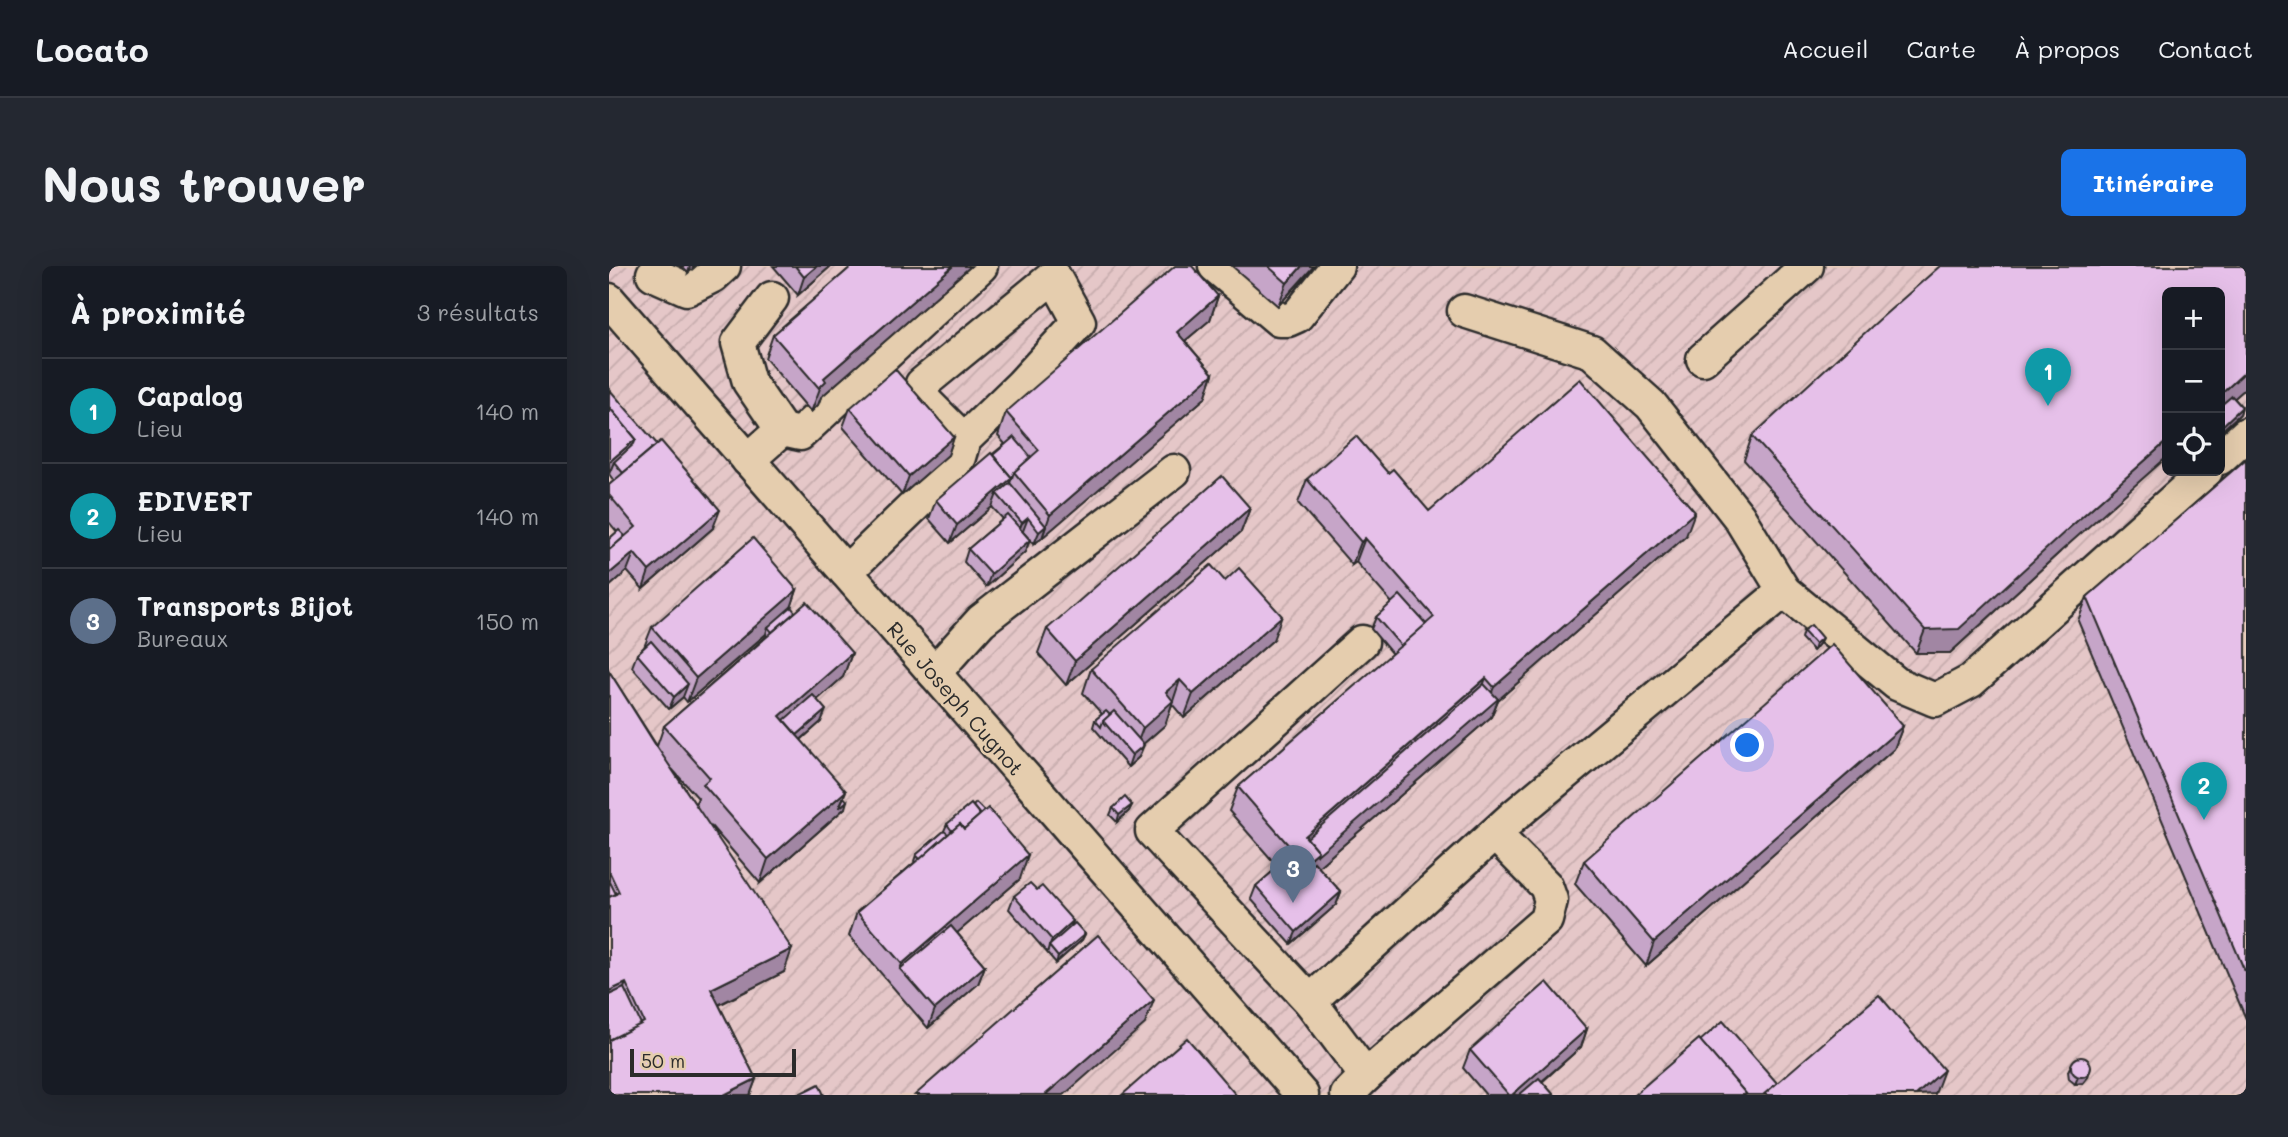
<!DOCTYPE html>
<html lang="fr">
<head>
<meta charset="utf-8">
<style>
	:root { --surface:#171b24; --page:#242831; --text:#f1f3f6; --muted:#9ea1a6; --line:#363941; --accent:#1a73e8 }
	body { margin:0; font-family:Mali,sans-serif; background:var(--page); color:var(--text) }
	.controls { position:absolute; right:21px; top:21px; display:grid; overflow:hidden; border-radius:10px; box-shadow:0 7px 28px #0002 }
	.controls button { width:63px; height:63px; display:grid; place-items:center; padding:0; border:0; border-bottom:2px solid var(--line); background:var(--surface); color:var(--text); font:35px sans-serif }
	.scale { position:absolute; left:21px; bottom:18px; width:166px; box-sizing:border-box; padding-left:7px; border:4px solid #2b2b2b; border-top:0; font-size:19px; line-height:24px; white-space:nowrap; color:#2b2b2b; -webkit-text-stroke:5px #e5cdae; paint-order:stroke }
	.you { position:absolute; left:1139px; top:480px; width:24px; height:24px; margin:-18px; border:5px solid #fff; border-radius:50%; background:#1a73e8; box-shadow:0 0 0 10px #1a73e833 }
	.badge { display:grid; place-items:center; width:46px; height:46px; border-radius:50%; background:var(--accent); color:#fff; font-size:23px; font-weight:700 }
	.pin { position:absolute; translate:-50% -58px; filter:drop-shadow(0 2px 4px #0008) }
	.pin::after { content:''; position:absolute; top:37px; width:24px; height:21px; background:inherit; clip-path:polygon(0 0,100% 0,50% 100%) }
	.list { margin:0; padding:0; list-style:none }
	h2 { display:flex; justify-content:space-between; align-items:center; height:91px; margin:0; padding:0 28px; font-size:30px }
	h2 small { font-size:23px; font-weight:400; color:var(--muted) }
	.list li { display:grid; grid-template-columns:46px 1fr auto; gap:21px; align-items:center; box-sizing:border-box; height:105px; padding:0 28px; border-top:2px solid var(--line) }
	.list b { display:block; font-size:26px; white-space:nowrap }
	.list p { margin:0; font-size:23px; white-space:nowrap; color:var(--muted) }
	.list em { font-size:23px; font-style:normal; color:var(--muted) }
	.icon { flex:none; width:38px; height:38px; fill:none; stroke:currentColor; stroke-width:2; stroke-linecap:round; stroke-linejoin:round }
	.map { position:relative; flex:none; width:1637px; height:829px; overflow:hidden; border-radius:10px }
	header { display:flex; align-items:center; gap:42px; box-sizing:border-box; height:98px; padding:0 35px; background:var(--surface); border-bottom:2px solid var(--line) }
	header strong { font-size:33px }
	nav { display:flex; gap:38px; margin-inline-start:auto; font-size:24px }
	.intro { display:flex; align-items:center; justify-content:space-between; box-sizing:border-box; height:168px; padding:0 42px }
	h1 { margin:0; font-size:49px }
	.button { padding:18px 32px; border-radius:10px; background:var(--accent); color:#fff; font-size:24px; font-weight:700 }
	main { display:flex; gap:42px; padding:0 42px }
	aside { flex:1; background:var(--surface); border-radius:10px; box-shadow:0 7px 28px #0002 }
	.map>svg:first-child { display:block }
	.industrial { fill:url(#industrial-furrows); fill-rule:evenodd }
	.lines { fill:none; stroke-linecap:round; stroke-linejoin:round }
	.minor-casing { stroke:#2b2b2b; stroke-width:37 }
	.minor { stroke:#e5cdae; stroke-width:32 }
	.wall { fill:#c6a5c8; stroke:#2b2b2b; stroke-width:2; fill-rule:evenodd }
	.shaded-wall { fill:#a186a3; stroke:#2b2b2b; stroke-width:2 }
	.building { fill:#e6c0e9; stroke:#2b2b2b; stroke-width:2 }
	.labels { text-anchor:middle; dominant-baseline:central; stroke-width:5; stroke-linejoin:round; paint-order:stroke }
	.street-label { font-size:21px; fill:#2b2b2b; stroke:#e5cdae }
</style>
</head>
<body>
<header>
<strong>Locato</strong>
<nav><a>Accueil</a><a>Carte</a><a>À propos</a><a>Contact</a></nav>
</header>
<div class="intro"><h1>Nous trouver</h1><a class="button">Itinéraire</a></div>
<main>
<aside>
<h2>À proximité<small>3 résultats</small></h2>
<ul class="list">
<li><span class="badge" style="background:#0f9aa8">1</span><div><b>Capalog</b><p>Lieu</p></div><em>140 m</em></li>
<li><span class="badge" style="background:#0f9aa8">2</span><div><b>EDIVERT</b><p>Lieu</p></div><em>140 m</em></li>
<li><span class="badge" style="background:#5c6f8a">3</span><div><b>Transports Bijot</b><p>Bureaux</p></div><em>150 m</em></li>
</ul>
</aside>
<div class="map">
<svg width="1637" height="829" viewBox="0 0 1637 829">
	<defs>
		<pattern id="industrial-furrows" width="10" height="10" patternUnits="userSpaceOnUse" patternTransform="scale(1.75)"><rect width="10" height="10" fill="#e5c7c8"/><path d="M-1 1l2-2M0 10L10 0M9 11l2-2" fill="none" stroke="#c5abac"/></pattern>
	</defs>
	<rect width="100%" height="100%" fill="#e5caba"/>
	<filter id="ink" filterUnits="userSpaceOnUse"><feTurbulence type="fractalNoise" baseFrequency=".0143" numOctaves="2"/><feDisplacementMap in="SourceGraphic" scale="14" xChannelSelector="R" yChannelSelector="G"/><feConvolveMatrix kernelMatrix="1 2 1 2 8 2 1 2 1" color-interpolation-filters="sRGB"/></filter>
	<g filter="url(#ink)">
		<!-- industrial -->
		<path class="industrial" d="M0 0H1637V829H0ZM1558 26H1611V205H1558Z"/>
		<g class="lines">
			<!-- minor casing -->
			<g class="minor-casing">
				<g id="minor">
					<polyline points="606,0 670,54 679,54 688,50 728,0"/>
					<polyline points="44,8 78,23 104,10 115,0"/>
					<polygon points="445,10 470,56 412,119 355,174 315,134 313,118"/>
					<polyline points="163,32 129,77 140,116 173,164"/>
					<polyline points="0,34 693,829"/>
					<polyline points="855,45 983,86 1042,139 1130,251 1175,325"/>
					<polyline points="1094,93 1198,0"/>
					<polyline points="1611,192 1637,168"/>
					<polyline points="139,194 173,164 191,168 372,0"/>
					<polyline points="237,306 327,219 350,191 355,174"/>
					<polyline points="325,407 372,355 565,205"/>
					<polyline points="701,735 543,565 753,376"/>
					<polyline points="757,810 937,654 942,634 937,620 886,568"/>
					<polyline points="738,829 757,810 701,735 906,549 1175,325 1288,418 1326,434 1362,415 1597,205"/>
				</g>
			</g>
			<!-- minor -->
			<use href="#minor" class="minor"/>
		</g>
		<!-- wall -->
		<g class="wall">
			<polygon points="72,0 87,0 79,7"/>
			<polygon points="164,0 222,0 189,29"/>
			<polygon points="243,0 362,0 212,131 209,139 202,146 156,92 164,69"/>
			<polygon points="623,0 705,0 669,40"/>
			<polygon points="1637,0 1637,122 1625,132 1633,141 1631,148 1611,166 1611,26 1451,286 1341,387 1307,387 1135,194 1143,170"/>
			<polygon points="609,30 601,54 576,75 604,108 596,132 425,278 413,265 421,274 416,286 377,321 355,296 359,283 394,253 383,241 341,277 320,253 327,234 396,178 389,170 397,146"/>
			<polygon points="0,123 104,262 34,323 18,305 0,321 0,273 8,266 0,256 0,219 5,215 0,208"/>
			<polygon points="241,142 345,171 339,189 293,229 234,161"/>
			<polygon points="1637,193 1637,753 1469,355 1478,331"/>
			<polygon points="779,207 820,245 1077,270 889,434 882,451 709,601 732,626 727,639 682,678 642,633 647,620 669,601 620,545 629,521 783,388 762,363 767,351 783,337 747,296 743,299 689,237 698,213"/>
			<polygon points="641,242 632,266 457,419 429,387 438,363"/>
			<path d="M188 324 182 341 186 346 243 387 234 411 208 434 212 456 192 474 235 531 236 542 151 617 102 560 175 706 110 739 147 813 141 829H0V405L48 480 55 460 158 370 157 368 78 436 74 431 60 443 23 401 28 388 35 381 43 361ZM63 503 89 532 86 538Z"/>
			<polygon points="1194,365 1210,378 1204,385 1192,372"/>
			<polygon points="664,374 575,452 563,438 556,459 534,478 530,491 519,501 484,461 486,454 493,448 474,427 482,403"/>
			<polygon points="1294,460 1285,483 1037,700 966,618 975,595"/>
			<polygon points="523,539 520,545 508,556 501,549 504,542"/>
			<polygon points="338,558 411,613 348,667 376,700 369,718 319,762 240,670 248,646 306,596 305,595 307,589 335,565"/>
			<polygon points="428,624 464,655 462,661 476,668 473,674 447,697 400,643 405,630"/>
			<polygon points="978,763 972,781 933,816 945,829 877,829 854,802 861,784"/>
			<polygon points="1462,799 1479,811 1474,817 1466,818 1460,813 1459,805"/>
		</g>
		<!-- shaded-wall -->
		<g class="shaded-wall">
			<polygon points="81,0 87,0 79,7"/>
			<polygon points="208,0 222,0 189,29 195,11"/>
			<polygon points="344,0 362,0 212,131 209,139 202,146 215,112"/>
			<polygon points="693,0 705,0 669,40 678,17"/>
			<polygon points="609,30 601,54 559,89 568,66"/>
			<polygon points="1637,105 1637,122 1611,145 1611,129"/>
			<polygon points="604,108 596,132 433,272 441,249"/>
			<polygon points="1633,141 1631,148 1611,166 1613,160"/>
			<polygon points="345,171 339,189 293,229 300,210"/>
			<polygon points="27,173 20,191 5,196 0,208 0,196"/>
			<polygon points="1558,175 1558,191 1451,286 1341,387 1307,387 1316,364 1459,263"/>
			<polygon points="403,212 396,230 388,228 383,241 341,277 348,259"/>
			<polygon points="641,242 632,266 457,419 466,395"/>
			<polygon points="111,244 104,262 34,323 40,305"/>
			<polygon points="1086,246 1077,270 889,434 882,451 686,621 695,597 876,444 885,421"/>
			<polygon points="419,252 414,265 408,270 413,257"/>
			<polygon points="437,260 433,272 425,278 430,266"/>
			<polygon points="756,272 747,296 743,299 752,276"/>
			<polygon points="421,274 416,286 377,321 382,308"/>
			<polygon points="25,287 18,305 0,321 0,308"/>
			<polygon points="188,324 180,348 159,361 157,368 78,436 87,412"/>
			<polygon points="673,350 664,374 575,452 584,428"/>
			<polygon points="1213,372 1210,378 1204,385 1206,378"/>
			<polygon points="243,387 234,411 172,466 171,450"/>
			<polygon points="877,412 868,436 701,582 696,570"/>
			<polygon points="571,414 556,459 525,486 534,462 557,426"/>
			<polygon points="79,418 74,431 60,443 65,431"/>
			<polygon points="217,444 212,456 180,484 180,476"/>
			<polygon points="1294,460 1285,483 1037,700 1045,676"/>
			<polygon points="535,479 530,491 519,501 523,489"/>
			<polygon points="237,525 230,542 238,535 236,542 151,617 159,593"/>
			<polygon points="523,539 520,545 508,556 510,549"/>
			<polygon points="419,589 411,613 298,710 291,703 293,698"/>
			<polygon points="732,626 727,639 682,678 687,666"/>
			<polygon points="464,655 459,668 440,680 438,687 443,674"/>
			<polygon points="476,668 473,674 447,697 449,691"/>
			<polygon points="183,683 175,706 93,747 102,723"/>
			<polygon points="376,700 369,718 319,762 326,743"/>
			<polygon points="17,717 8,741 0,745 0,725"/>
			<polygon points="545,734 536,758 455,829 436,829"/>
			<polygon points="978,763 972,781 917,829 903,829"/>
			<polygon points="1335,804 1326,828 1307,829"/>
			<polygon points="1481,804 1479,811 1474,817 1466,818 1469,811"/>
			<polygon points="147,813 141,829 115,829"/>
		</g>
		<!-- building -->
		<g class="building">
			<polygon points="186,0 208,0 195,11"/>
			<polygon points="243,0 344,0 215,112 217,115 210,122 164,69"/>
			<polygon points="566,0 583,0 609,30 568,66 604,108 441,249 405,206 430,184 397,146"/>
			<polygon points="659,0 693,0 678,17"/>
			<polygon points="1331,0 1637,0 1637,105 1611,129 1611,26 1558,26 1558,175 1459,263 1350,363 1316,364 1143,170 1272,52"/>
			<polygon points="286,103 345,171 300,210 241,142"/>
			<polygon points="971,113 1086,246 885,421 877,412 696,570 709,585 695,597 629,521 825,351 756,272 752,276 698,213 747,170 779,207 784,203 820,245"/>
			<polygon points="0,123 48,178 14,207 5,196 25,178 27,173 0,141"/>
			<polygon points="1623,130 1633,141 1613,160 1611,157 1611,140"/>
			<polygon points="0,141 27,173 0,196"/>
			<polygon points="405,171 422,191 405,206 403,212 384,189"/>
			<polygon points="52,175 111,244 40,305 25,287 0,308 0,284 27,261 0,229 0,219"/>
			<polygon points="382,187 403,212 348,259 327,234"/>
			<polygon points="1637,193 1637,708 1478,331"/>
			<polygon points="613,210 641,242 466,395 438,363"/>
			<polygon points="401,217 437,260 430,266 419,252 413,257 388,228"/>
			<polygon points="399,249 421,274 382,308 359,283"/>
			<polygon points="10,264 16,270 0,284 0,273"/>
			<polygon points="144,272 188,324 87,412 43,361"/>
			<polygon points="602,299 616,315 630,302 673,350 584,428 571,414 557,426 564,435 534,462 482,403"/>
			<polygon points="791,329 817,358 792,380 767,351"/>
			<polygon points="198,336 243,387 171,450 237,525 159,593 94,518 101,512 55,460"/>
			<polygon points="182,341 186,346 163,366 159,361"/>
			<polygon points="1202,359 1213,372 1206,378 1194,365"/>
			<polygon points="42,375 79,418 65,431 28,388"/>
			<polygon points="1223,378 1294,460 1045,676 975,595"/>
			<polygon points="0,405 46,478 183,683 102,723 147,813 115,829 0,829 0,774 35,756 17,717 0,725 0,631 10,626 0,605"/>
			<polygon points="875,418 889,433 707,590 709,585 698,572"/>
			<polygon points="204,429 217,444 188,469 175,454"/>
			<polygon points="497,445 501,449 494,455 492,461 486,454"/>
			<polygon points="505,445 535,479 523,489 494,455"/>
			<polygon points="235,531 238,535 230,542"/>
			<polygon points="516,531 523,539 510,549 504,542"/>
			<polygon points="367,537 375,545 371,549 364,540"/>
			<polygon points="362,538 371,549 355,563 351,558 343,565 338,558"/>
			<polygon points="379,542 419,589 293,698 248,646 351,558 355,563"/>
			<polygon points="335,565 339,568 311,593 307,589"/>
			<polygon points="678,593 691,608 705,596 732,626 687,666 647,620"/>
			<polygon points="0,614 7,628 0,631"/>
			<polygon points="421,617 428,624 433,620 464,655 443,674 405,630"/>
			<polygon points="466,657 476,668 449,691 440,680"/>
			<polygon points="342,660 376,700 326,743 291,703"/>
			<polygon points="489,669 545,734 436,829 306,829"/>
			<polygon points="938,716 978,763 903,829 900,829 861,784"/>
			<polygon points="15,722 32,758 0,774 0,729"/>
			<polygon points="1270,729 1335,804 1307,829 1154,829"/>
			<polygon points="1114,755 1168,817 1154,829 1138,829 1091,775"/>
			<polygon points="578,772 627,829 513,829"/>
			<polygon points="1090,773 1138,829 1025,829"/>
			<circle cx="1472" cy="801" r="10"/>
			<polygon points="930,812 945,829 910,829"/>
			<polygon points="210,818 215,829 188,829"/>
		</g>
	</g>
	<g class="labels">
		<!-- street labels -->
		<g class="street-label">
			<text transform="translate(347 432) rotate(49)">Rue Joseph Cugnot</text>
		</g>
	</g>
</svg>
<div class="controls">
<button>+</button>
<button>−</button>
<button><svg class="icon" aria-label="locate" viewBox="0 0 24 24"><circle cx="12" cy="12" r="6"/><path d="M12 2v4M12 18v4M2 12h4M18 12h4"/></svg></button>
</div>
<div class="scale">50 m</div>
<div class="you"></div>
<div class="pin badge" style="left:1439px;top:140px;background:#0f9aa8">1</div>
<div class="pin badge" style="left:1595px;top:554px;background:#0f9aa8">2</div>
<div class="pin badge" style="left:684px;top:637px;background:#5c6f8a">3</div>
</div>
</main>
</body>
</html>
